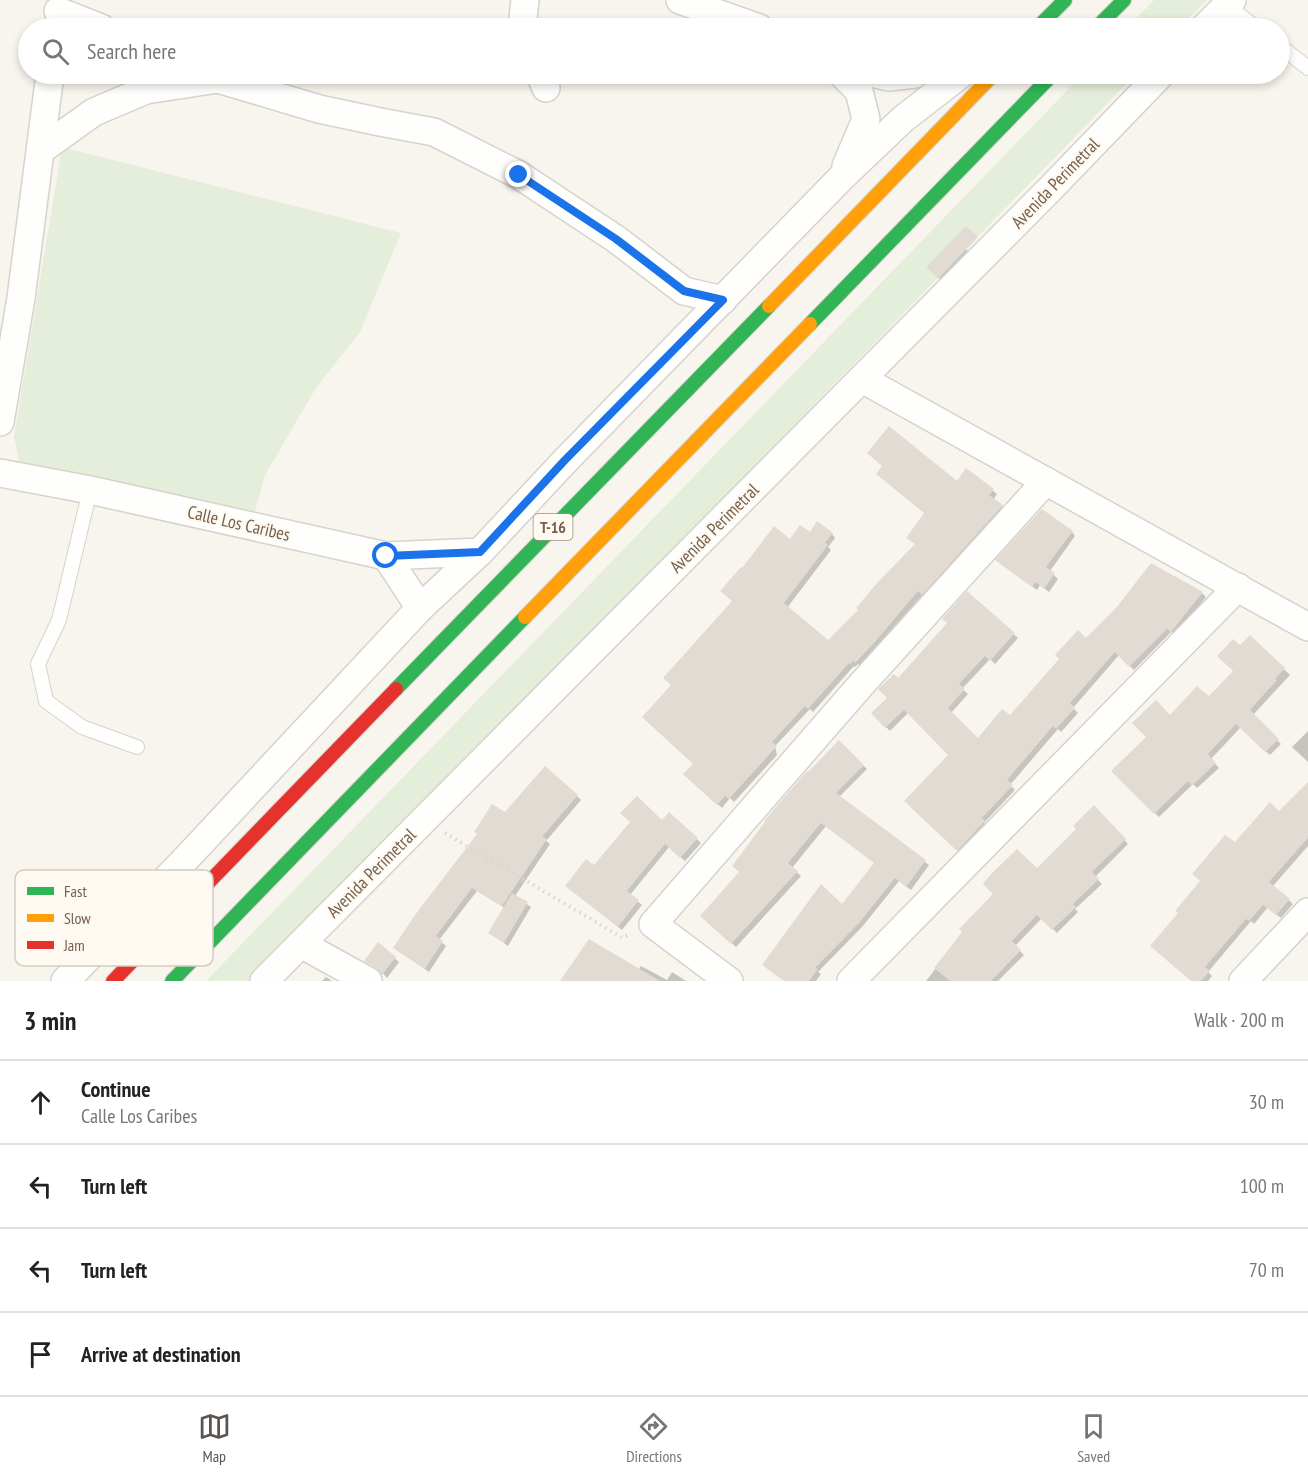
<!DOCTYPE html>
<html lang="en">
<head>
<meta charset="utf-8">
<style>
	:root { --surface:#fff; --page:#f2f2f2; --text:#222; --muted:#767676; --line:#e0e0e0; --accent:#5c554f }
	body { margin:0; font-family:"PT Sans Narrow",sans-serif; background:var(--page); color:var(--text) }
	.stop { position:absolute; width:18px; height:18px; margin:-14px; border:4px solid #1a73e8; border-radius:50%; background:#fff }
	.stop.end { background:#1a73e8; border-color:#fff; box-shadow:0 2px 6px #0008 }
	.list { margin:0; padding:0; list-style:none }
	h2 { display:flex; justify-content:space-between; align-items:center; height:78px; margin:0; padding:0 24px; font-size:26px }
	h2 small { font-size:20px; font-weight:400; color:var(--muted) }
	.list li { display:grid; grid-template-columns:39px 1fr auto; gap:18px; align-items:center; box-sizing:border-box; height:84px; padding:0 24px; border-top:2px solid var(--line) }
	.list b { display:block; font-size:22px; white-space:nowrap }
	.list p { margin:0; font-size:20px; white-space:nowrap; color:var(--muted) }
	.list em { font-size:20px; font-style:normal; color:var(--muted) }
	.icon { flex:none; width:33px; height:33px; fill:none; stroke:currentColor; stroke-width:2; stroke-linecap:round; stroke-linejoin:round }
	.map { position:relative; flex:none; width:1308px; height:981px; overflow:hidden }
	.search { position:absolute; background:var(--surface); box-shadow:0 3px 9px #0003; left:18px; right:18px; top:18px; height:66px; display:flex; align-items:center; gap:15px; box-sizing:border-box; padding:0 21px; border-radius:33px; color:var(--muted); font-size:22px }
	.sheet { height:414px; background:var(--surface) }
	nav { display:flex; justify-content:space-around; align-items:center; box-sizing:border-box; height:84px; border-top:2px solid var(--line); background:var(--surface); font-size:16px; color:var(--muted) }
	nav a { display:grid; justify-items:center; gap:3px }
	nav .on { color:var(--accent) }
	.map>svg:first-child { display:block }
	.green { fill:#e5eeda }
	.shadow { fill:#0003 }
	.building { fill:#e2dbd3 }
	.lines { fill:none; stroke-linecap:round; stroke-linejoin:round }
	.lane-casing { stroke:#d7d2cc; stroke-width:16 }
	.street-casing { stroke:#d7d2cc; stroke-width:30 }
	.fast-casing { stroke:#d9d2cb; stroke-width:16 }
	.slow-casing { stroke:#d9d2cb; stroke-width:16 }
	.jam-casing { stroke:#d9d2cb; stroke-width:16 }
	.path { stroke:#dad5d0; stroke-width:4; stroke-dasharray:1.5 4.5; stroke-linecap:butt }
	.lane { stroke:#fefefc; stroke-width:14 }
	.street { stroke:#fefefc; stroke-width:27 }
	.fast { stroke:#30b455; stroke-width:14 }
	.slow { stroke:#ff9f0a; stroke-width:14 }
	.jam { stroke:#e5322d; stroke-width:14 }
	.route { stroke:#1a73e8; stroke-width:8 }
	.labels { text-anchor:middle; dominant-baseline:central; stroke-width:4.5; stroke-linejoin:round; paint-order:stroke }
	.shield { fill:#fefaf1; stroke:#9e8e80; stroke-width:1.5 }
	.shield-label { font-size:16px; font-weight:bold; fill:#755f4f }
	.street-label { font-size:18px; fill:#755f4f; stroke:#fefaf1 }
	.key { fill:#fefaf1; stroke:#d5ccc0; stroke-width:1.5 }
	.key-label { font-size:16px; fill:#755f4f }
</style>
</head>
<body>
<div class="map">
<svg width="1308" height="981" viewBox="0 0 1308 981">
	<rect width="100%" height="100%" fill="#f8f5ee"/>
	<!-- green -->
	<g class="green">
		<polygon points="1154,0 1207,0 1179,28 1126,28"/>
		<polygon points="1083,74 1136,74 254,981 206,981"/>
		<polygon points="62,147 401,233 360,332 316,388 265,475 252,522 60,487 19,462 14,436"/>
	</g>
	<!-- shadow -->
	<g class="shadow">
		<polygon points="944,250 967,250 971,253 943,282 928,267"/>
		<polygon points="967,471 997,494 993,500 1006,510 927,597 923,594 879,646 860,666 858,664 855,667 854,666 813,712 810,709 775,746 777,755 734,802 730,798 722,808 685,774 695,764 673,686 733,601 743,570 790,541 810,534 832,534 835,538 828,547 831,550 787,608 828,642 860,610 917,545"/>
		<polygon points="1072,532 1075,536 1050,571 1058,579 1049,592 1040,585 1037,590 1001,564"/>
		<polygon points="1152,565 1202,593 1206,597 1176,635 1171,632 1134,670 1119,655 1073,708 1078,713 1061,732 1058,729 1010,785 1015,790 984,823 988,826 962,854 906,801 950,755 908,713 890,731 873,714 889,698 898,680 949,623 967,593 1018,638 995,664 990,659 962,689 968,694 951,713 978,740 1010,718 1117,609"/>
		<polygon points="1250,637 1290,675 1253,715 1281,744 1270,755 1241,727 1211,759 1219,768 1197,788 1193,784 1159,817 1113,771 1171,717 1209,699 1235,671 1240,647"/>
		<polygon points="1308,731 1308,762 1292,747"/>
		<polygon points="839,742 867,769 839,797 929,865 911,890 899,881 862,927 818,972 821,974 816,981 785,981 876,863 826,826 792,868 801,876 736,947 702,916 741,872"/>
		<polygon points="1308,784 1308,846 1273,886 1293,904 1281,918 1268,907 1254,924 1251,921 1208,972 1212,976 1208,981 1192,981 1235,844 1279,813"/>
		<polygon points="577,796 581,800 546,841 550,844 515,896 531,907 508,946 490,933 505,908 477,891 439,940 446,946 429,972 395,948 506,814"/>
		<polygon points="1094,808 1128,844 1095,877 1102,884 1075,909 1078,912 1057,933 1042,918 1015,946 1024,955 998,981 926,981 964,932 1037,870 1078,829"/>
		<polygon points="669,814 701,843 685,861 669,847 630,895 642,905 622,930 571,889 594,867 662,822"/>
		<polygon points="379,945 399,962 387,978 380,970 366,961"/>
		<polygon points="641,966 667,980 672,972 686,981 561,981 638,970"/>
		<polygon points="326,977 332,981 322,981"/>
	</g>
	<!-- building -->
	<g class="building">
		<polygon points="966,226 978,237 938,279 926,267"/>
		<polygon points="889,426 957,481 966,468 994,489 989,495 1003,505 922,595 918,591 875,642 855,663 853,661 850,664 849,663 808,709 805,706 772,742 777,746 729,799 725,796 717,805 683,774 693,764 642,717 671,685 663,678 732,601 720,591 741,567 742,568 774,526 790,539 800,525 810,532 817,521 833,533 825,543 828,545 784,603 828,640 858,610 856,608 877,583 915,544 906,538 924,513 876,474 882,466 867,453"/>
		<polygon points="1042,509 1073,531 1046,567 1055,573 1044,589 1036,582 1032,587 995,560"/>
		<polygon points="1151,563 1203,592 1171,632 1167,629 1129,667 1115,652 1070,703 1075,708 1056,729 1053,726 1007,780 1013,785 982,818 985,821 957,851 904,801 948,755 904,710 885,728 871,713 887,698 878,689 894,674 898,678 947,623 942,619 967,591 1015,633 990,661 985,656 959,684 965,689 948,708 978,738 1002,709 1010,715 1059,659 1055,655 1078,630 1086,638 1116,608"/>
		<polygon points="1250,635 1285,668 1275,679 1277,680 1250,710 1279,739 1265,752 1236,724 1208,754 1216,763 1192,786 1188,781 1154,814 1111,771 1146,737 1132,723 1156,700 1170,715 1197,686 1209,696 1233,671 1217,656 1233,639 1240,645"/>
		<polygon points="839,740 864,765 836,793 926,860 906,887 895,878 859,923 815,968 818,969 809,981 784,981 762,965 821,884 842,904 874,863 821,823 788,863 798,871 731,944 700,916 739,872 732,866 765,822 764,821 807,771 808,772"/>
		<polygon points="545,766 578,795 542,837 547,839 502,906 472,888 436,936 443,941 425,969 393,948 415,915 477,834 474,832 492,804 505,812"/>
		<polygon points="1308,782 1308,838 1269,882 1290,899 1276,915 1263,905 1249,921 1246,919 1205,967 1210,971 1201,981 1191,981 1150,946 1178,913 1175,911 1200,881 1192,874 1225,835 1235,842 1270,802 1279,811"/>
		<polygon points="637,796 662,820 669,812 698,838 680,858 665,844 627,891 639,900 618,927 565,886 586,859 594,865 630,822 620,813"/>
		<polygon points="1094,805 1126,839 1092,872 1099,879 1073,904 1076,907 1052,930 1037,915 1012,941 1021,950 991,981 950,981 934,968 962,932 959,929 993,894 983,884 990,875 1017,849 1037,868 1076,829 1073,826"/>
		<polygon points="512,893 528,902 504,943 488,933"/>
		<polygon points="589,939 660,981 560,981"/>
		<polygon points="378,942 396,957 382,975 376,968 364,961"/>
	</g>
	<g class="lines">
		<!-- lane casing -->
		<g class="lane-casing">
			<g id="lane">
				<polyline points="1227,5 1256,28"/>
				<polyline points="1280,46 1308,68"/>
				<polyline points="90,490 59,620 38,664 46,701 82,727 137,747"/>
			</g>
		</g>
		<!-- street casing -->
		<g class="street-casing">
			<g id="street">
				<polyline points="680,0 759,28"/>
				<polyline points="58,11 101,28"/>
				<polyline points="522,28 525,0"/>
				<polyline points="1204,28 1232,0"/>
				<polyline points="206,74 218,79 319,109 380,122 434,132 519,175 616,239 684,291 723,300"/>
				<polyline points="540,74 546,88"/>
				<polyline points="842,74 859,91 866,119 846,166"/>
				<polyline points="876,74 889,77 915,74"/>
				<polyline points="41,150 94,112 146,90 218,79"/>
				<polyline points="862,379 1308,627"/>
				<polyline points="0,422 21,298 50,74"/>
				<polyline points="0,473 90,490 386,556 480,552"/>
				<polyline points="386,556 420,608"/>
				<polyline points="301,944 368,981"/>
				<polyline points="65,981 181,864 420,608 480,552 565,461 841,178 903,119 961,74"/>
				<polyline points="264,981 1051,188 1161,74"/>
				<polyline points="729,981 653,924 860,686 1046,481"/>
				<polyline points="851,981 1238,587"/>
				<polyline points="1243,981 1308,912"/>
			</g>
		</g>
		<!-- fast casing -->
		<g class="fast-casing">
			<g id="fast">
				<polyline points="1037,28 1065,0"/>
				<polyline points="1096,28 1124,0"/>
				<polyline points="810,324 1053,74"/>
				<polyline points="396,689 769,306"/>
				<polyline points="172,981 525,617"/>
			</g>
		</g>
		<!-- slow casing -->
		<g class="slow-casing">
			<g id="slow">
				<polyline points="769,306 994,74"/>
				<polyline points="525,617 810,324"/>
			</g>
		</g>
		<!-- jam casing -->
		<g class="jam-casing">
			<polyline id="jam" points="113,981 396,689"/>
		</g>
		<!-- path -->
		<polyline class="path" points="445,833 623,938 630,934"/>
		<!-- lane -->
		<use href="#lane" class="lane"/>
		<!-- street -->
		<use href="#street" class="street"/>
		<!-- fast -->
		<use href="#fast" class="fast"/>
		<!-- slow -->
		<use href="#slow" class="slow"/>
		<!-- jam -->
		<use href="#jam" class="jam"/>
	</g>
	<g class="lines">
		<!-- route -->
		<polyline class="route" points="386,556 480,552 565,460 723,300 684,291 616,239 519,175"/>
	</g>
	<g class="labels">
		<!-- shield labels -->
		<rect class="shield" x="533.5" y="514" width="39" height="26" rx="4.5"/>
		<g class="shield-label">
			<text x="553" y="527">T-16</text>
		</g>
		<!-- street labels -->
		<g class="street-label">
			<text transform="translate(1055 183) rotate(-46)">Avenida Perimetral</text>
			<text transform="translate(239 523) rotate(13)">Calle Los Caribes</text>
			<text transform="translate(714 528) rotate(-45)">Avenida Perimetral</text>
			<text transform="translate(371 873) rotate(-45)">Avenida Perimetral</text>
		</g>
	</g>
	<!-- legend -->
	<rect x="15" y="870" width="198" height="96" rx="9" class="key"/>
	<rect x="27" y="887" width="27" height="8" fill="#30b455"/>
	<rect x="27" y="914" width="27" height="8" fill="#ff9f0a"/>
	<rect x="27" y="941" width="27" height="8" fill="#e5322d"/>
	<g class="key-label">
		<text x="64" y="897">Fast</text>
		<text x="64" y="924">Slow</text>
		<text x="64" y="951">Jam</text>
	</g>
</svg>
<div class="stop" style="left:386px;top:556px"></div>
<div class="stop end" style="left:519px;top:175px"></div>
<div class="search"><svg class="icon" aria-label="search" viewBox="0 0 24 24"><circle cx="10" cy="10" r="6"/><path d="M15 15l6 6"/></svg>Search here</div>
</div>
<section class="sheet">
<h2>3 min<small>Walk · 200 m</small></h2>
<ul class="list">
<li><svg class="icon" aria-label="ahead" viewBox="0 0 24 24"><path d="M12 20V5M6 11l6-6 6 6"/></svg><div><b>Continue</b><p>Calle Los Caribes</p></div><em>30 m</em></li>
<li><svg class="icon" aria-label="left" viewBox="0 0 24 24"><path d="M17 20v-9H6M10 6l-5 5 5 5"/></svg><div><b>Turn left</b></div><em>100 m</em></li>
<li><svg class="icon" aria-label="left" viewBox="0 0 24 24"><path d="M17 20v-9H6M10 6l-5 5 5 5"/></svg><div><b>Turn left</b></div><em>70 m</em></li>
<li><svg class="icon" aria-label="arrive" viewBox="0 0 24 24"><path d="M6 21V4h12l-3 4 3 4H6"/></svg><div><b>Arrive at destination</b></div></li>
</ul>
</section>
<nav>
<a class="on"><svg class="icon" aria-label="map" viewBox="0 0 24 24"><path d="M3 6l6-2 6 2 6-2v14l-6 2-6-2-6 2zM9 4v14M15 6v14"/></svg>Map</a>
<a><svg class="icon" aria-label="directions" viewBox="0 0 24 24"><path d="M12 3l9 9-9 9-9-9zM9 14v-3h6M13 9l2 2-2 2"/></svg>Directions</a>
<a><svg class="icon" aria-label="saved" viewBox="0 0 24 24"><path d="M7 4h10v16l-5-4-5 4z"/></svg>Saved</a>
</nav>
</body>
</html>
